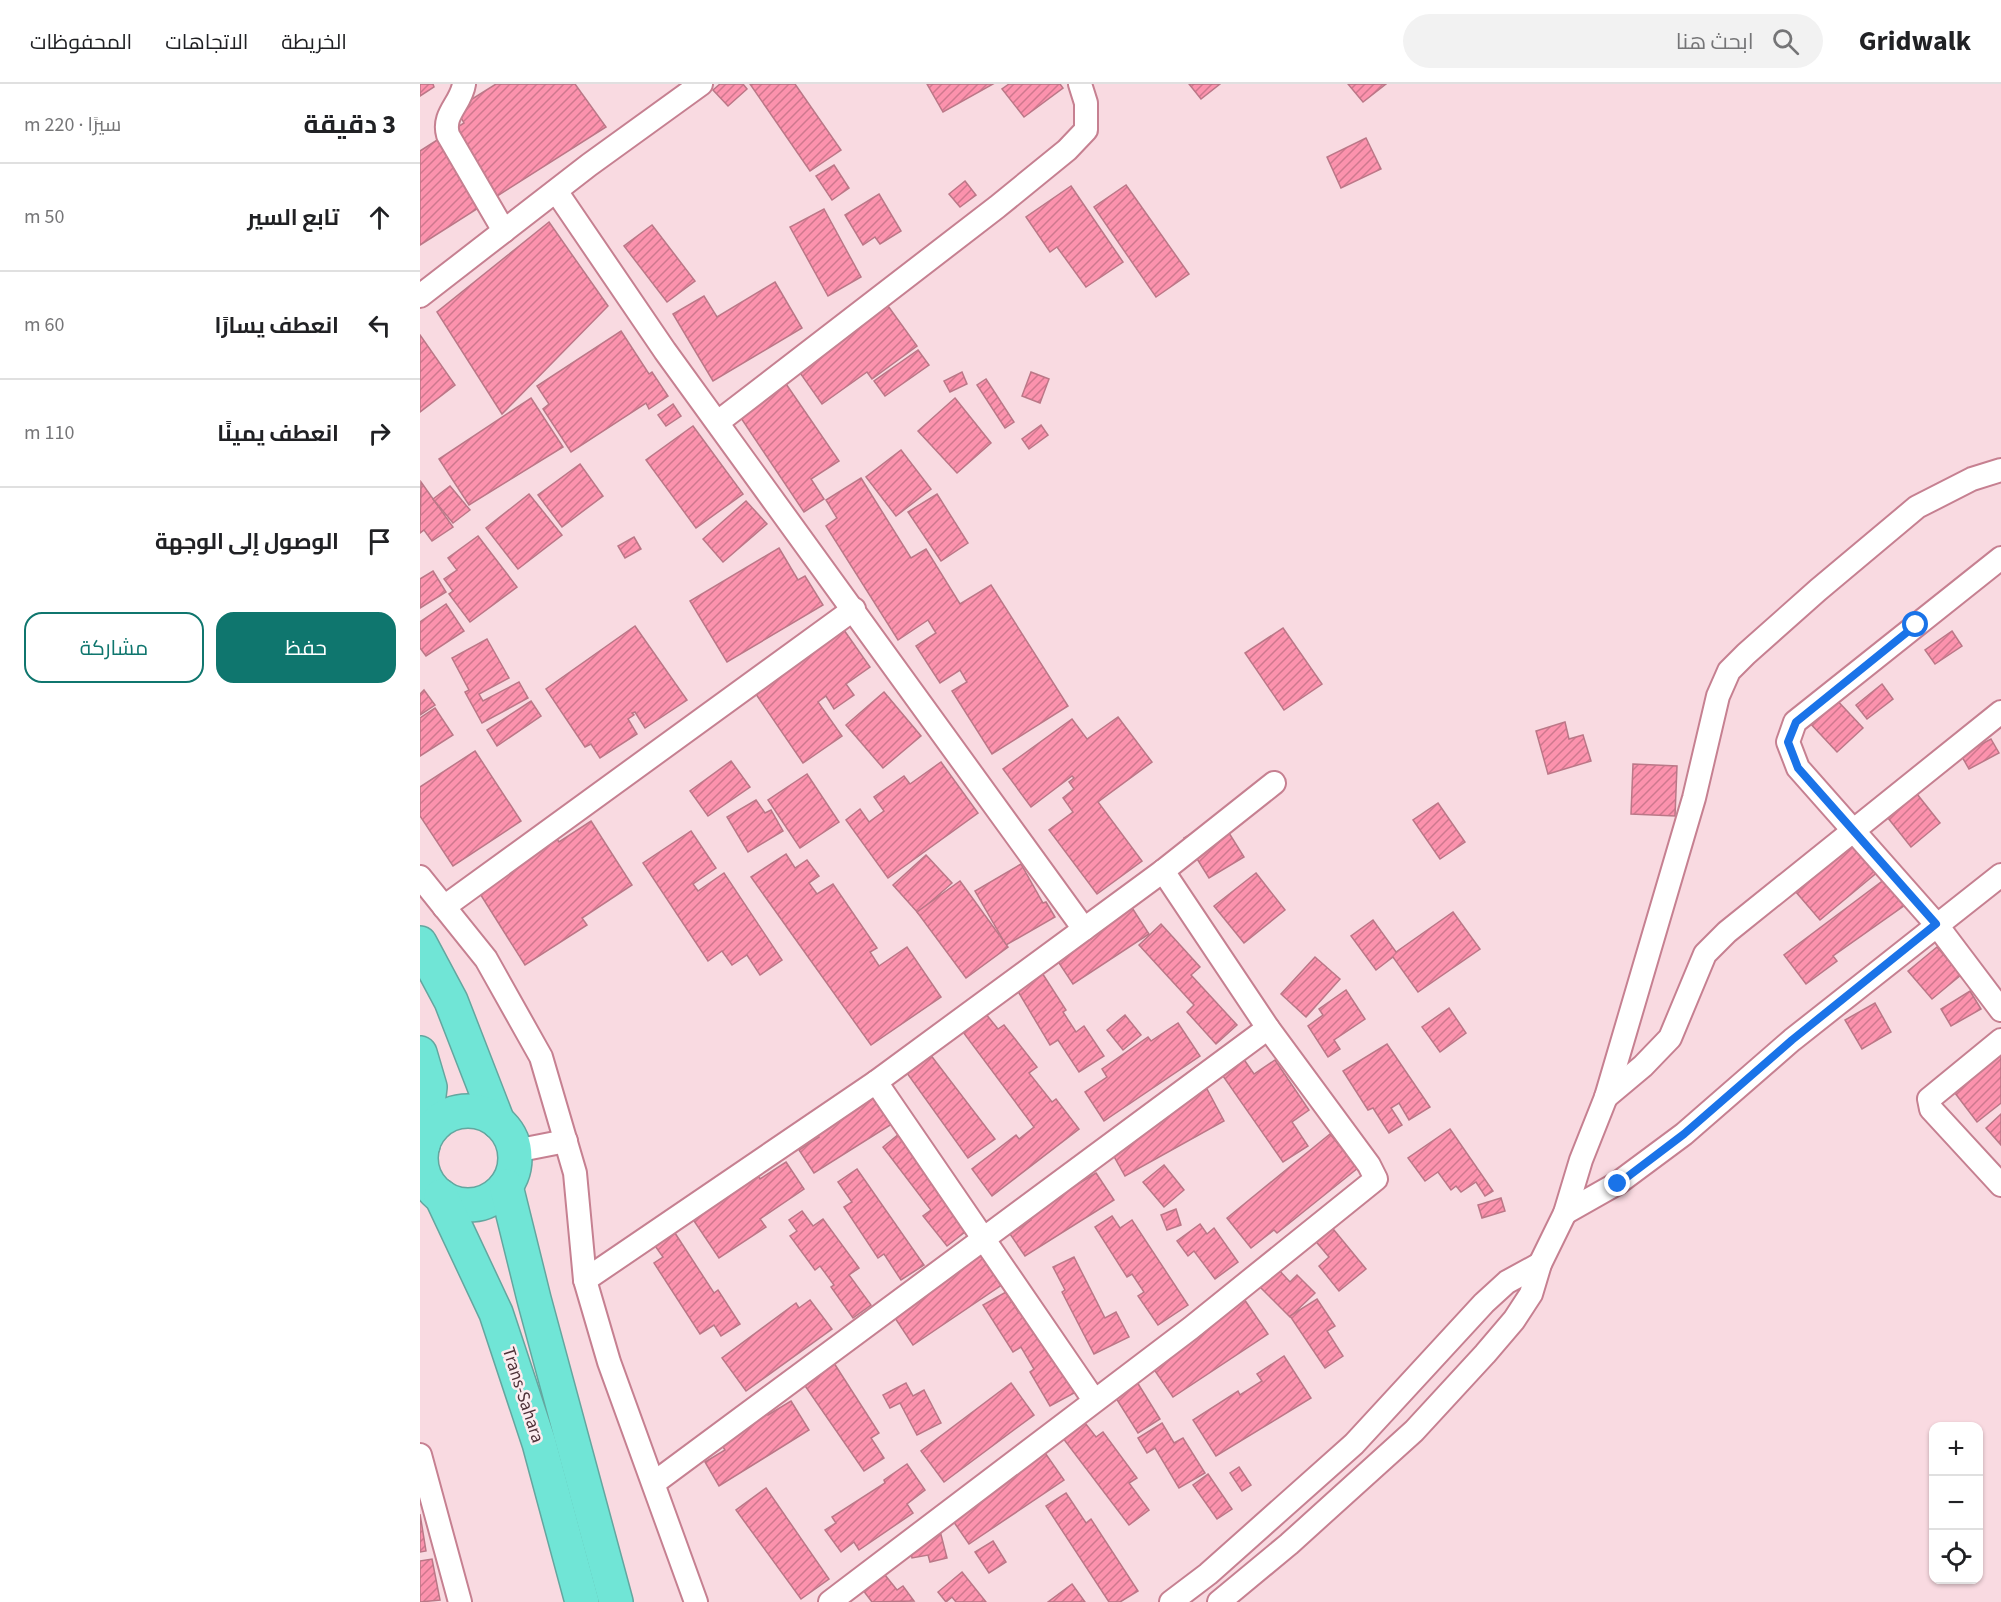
<!DOCTYPE html>
<html lang="ar">
<head>
<meta charset="utf-8">
<style>
	:root { --surface:#fff; --page:#f2f2f2; --text:#202124; --muted:#757577; --line:#e0e0e0; --accent:#0f766e }
	body { margin:0; font-family:"Source Sans 3",Cairo,sans-serif; background:var(--page); color:var(--text); direction:rtl }
	.controls { position:absolute; right:18px; bottom:18px; display:grid; overflow:hidden; border-radius:12px; box-shadow:0 2px 4px #0004 }
	.controls button { width:54px; height:54px; display:grid; place-items:center; padding:0; border:0; border-bottom:2px solid var(--line); background:var(--surface); color:var(--text); font:30px sans-serif }
	.stop { position:absolute; width:18px; height:18px; margin:-14px; border:4px solid #1a73e8; border-radius:50%; background:#fff }
	.stop.end { background:#1a73e8; border-color:#fff; box-shadow:0 2px 6px #0008 }
	.list { margin:0; padding:0; list-style:none }
	h2 { display:flex; justify-content:space-between; align-items:center; height:78px; margin:0; padding:0 24px; font-size:26px }
	h2 small { font-size:20px; font-weight:400; color:var(--muted) }
	.list li { display:grid; grid-template-columns:39px 1fr auto; gap:18px; align-items:center; box-sizing:border-box; height:108px; padding:0 24px; border-top:2px solid var(--line) }
	.list b { display:block; font-size:22px; white-space:nowrap }
	.list em { font-size:20px; font-style:normal; color:var(--muted) }
	.actions { display:flex; gap:12px; padding:18px 24px }
	.actions a { flex:1; padding:14px 0; border:2px solid var(--accent); border-radius:18px; text-align:center; font-size:21px; color:var(--accent) }
	.actions .main { background:var(--accent); color:#fff }
	.icon { flex:none; width:33px; height:33px; fill:none; stroke:currentColor; stroke-width:2; stroke-linecap:round; stroke-linejoin:round }
	.map { position:relative; flex:none; width:1581px; height:1518px; overflow:hidden; direction:ltr }
	header { display:flex; align-items:center; gap:36px; box-sizing:border-box; height:84px; padding:0 30px; background:var(--surface); border-bottom:2px solid var(--line) }
	header strong { font-size:28px }
	nav { display:flex; gap:33px; margin-inline-start:auto; font-size:21px }
	.search { width:420px; height:54px; background:var(--page); display:flex; align-items:center; gap:15px; box-sizing:border-box; padding:0 21px; border-radius:33px; color:var(--muted); font-size:22px }
	main { display:flex }
	aside { flex:1; background:var(--surface) }
	.map>svg:first-child { display:block }
	.building { fill:url(#building-hatch); stroke:#bb7787; stroke-width:1.5 }
	.lines { fill:none; stroke-linecap:round; stroke-linejoin:round }
	.street-casing { stroke:#c68091; stroke-width:26 }
	.highway-casing { stroke:#64a69f; stroke-width:36 }
	.street { stroke:#fff; stroke-width:22 }
	.highway { stroke:#70e5d6; stroke-width:33 }
	.route { stroke:#1a73e8; stroke-width:8 }
	.labels { text-anchor:middle; dominant-baseline:central; stroke-width:5; stroke-linejoin:round; paint-order:stroke }
	.street-label { font-size:18px; fill:#4e3138; stroke:#fcecef }
</style>
</head>
<body>
<header>
<strong>Gridwalk</strong>
<div class="search"><svg class="icon" aria-label="search" viewBox="0 0 24 24"><circle cx="10" cy="10" r="6"/><path d="M15 15l6 6"/></svg>ابحث هنا</div>
<nav><a>الخريطة</a><a>الاتجاهات</a><a>المحفوظات</a></nav>
</header>
<main>
<div class="map">
<svg width="1581" height="1518" viewBox="0 0 1581 1518">
	<defs>
		<pattern id="building-hatch" width="6" height="6" patternUnits="userSpaceOnUse" patternTransform="scale(1.5)"><rect width="6" height="6" fill="#fc92ad"/><path d="M-1 1l2-2M0 6l6-6M5 7l2-2" fill="none" stroke="#ce788e"/></pattern>
	</defs>
	<rect width="100%" height="100%" fill="#f9dae1"/>
	<!-- building -->
	<g class="building">
		<polygon points="0,0 13,0 14,3 0,12"/>
		<polygon points="76,0 155,0 186,43 0,161 0,67 44,39 36,25"/>
		<polygon points="300,0 323,0 327,5 308,22 293,6"/>
		<polygon points="330,0 375,0 421,66 390,87"/>
		<polygon points="507,0 573,0 523,28"/>
		<polygon points="589,0 640,0 643,4 604,33 582,5"/>
		<polygon points="769,0 800,0 781,15"/>
		<polygon points="928,0 966,0 943,18"/>
		<polygon points="946,54 961,85 921,104 907,73"/>
		<polygon points="414,81 429,104 412,116 396,92"/>
		<polygon points="545,97 556,111 540,123 529,110"/>
		<polygon points="706,101 769,190 736,213 674,123"/>
		<polygon points="651,102 703,178 666,203 637,163 630,168 606,133"/>
		<polygon points="459,110 481,147 460,160 455,153 443,161 425,131"/>
		<polygon points="404,125 441,193 408,212 370,143"/>
		<polygon points="129,138 188,222 82,330 17,228"/>
		<polygon points="232,141 275,197 247,218 204,162"/>
		<polygon points="355,198 382,244 293,297 253,230 284,212 297,233"/>
		<polygon points="468,222 497,262 452,295 447,288 402,320 378,286"/>
		<polygon points="201,247 229,290 232,288 248,312 229,325 226,319 151,368 123,325 129,320 117,302"/>
		<polygon points="0,251 35,301 0,328"/>
		<polygon points="498,266 509,281 465,312 454,297"/>
		<polygon points="542,288 547,300 530,308 524,297"/>
		<polygon points="611,288 629,295 620,319 602,312"/>
		<polygon points="566,295 594,338 585,344 557,301"/>
		<polygon points="364,297 419,377 391,395 404,415 384,428 317,328"/>
		<polygon points="111,314 143,363 49,421 19,375"/>
		<polygon points="535,314 571,359 537,389 498,347"/>
		<polygon points="253,320 261,332 246,342 238,331"/>
		<polygon points="621,341 628,351 609,365 602,355"/>
		<polygon points="273,342 323,410 276,444 226,376"/>
		<polygon points="481,366 511,405 476,432 446,393"/>
		<polygon points="160,380 183,412 142,443 118,411"/>
		<polygon points="441,394 491,474 506,465 540,520 571,501 648,622 572,670 532,607 547,598 540,586 520,599 496,562 516,549 508,536 478,556 406,442 417,434 406,416"/>
		<polygon points="1,398 33,443 12,457 4,446 0,449"/>
		<polygon points="30,402 50,426 33,439 13,415"/>
		<polygon points="109,410 142,451 98,485 66,444"/>
		<polygon points="517,410 548,459 521,477 488,428"/>
		<polygon points="326,417 347,440 303,478 283,455"/>
		<polygon points="58,452 97,503 50,538 29,510 33,507 24,495 37,486 28,474"/>
		<polygon points="214,453 221,465 205,474 198,462"/>
		<polygon points="359,464 378,496 385,492 403,521 307,578 270,517"/>
		<polygon points="13,487 26,508 0,524 0,495"/>
		<polygon points="26,520 44,547 6,572 0,564 0,538"/>
		<polygon points="419,539 450,583 426,600 434,611 414,625 406,612 398,618 422,652 383,679 329,600"/>
		<polygon points="215,542 267,616 225,644 215,628 212,629 214,631 208,635 217,650 180,674 171,660 165,663 126,605"/>
		<polygon points="863,544 902,600 864,626 825,569"/>
		<polygon points="1532,547 1542,562 1515,580 1505,566"/>
		<polygon points="67,555 89,594 59,610 63,617 99,598 108,614 62,639 45,608 49,606 32,574"/>
		<polygon points="1462,600 1473,615 1447,635 1436,621"/>
		<polygon points="4,606 15,621 0,631 0,610"/>
		<polygon points="464,608 501,652 463,684 426,641"/>
		<polygon points="1413,612 1443,644 1417,668 1387,636"/>
		<polygon points="111,617 121,632 77,662 67,646"/>
		<polygon points="15,624 33,651 0,672 0,634"/>
		<polygon points="698,633 732,678 678,718 722,777 677,810 629,746 653,728 643,714 654,705 649,698 654,694 652,692 611,723 583,685 652,635 667,655"/>
		<polygon points="1145,638 1149,655 1163,651 1171,677 1128,690 1116,647"/>
		<polygon points="1571,655 1579,669 1549,685 1541,671"/>
		<polygon points="55,667 101,737 33,782 0,732 0,703"/>
		<polygon points="311,677 330,703 288,732 270,707"/>
		<polygon points="521,678 558,729 468,794 426,736 440,725 449,738 464,727 454,713 484,692 490,700"/>
		<polygon points="1213,680 1257,682 1255,732 1211,730"/>
		<polygon points="387,690 419,738 380,764 348,716"/>
		<polygon points="1497,710 1520,739 1491,763 1468,734"/>
		<polygon points="336,716 345,729 351,726 363,747 328,768 307,733"/>
		<polygon points="1018,719 1045,758 1020,775 993,736"/>
		<polygon points="799,733 824,773 789,794 764,754"/>
		<polygon points="171,737 212,801 162,834 167,841 105,881 57,805 137,755 139,758"/>
		<polygon points="271,747 296,784 273,800 278,807 304,789 362,876 340,891 327,871 312,881 302,867 288,877 223,779"/>
		<polygon points="1435,759 1459,787 1400,836 1376,808"/>
		<polygon points="366,770 375,784 387,776 399,792 389,799 397,810 413,800 457,864 450,868 459,882 487,863 521,913 451,961 331,793"/>
		<polygon points="506,771 532,799 498,829 473,801"/>
		<polygon points="601,780 623,819 626,818 635,833 586,861 555,807"/>
		<polygon points="836,789 865,826 824,859 794,822"/>
		<polygon points="1465,795 1485,821 1413,872 1417,877 1386,900 1364,871"/>
		<polygon points="540,797 588,863 546,894 497,828"/>
		<polygon points="707,816 729,850 653,900 633,870"/>
		<polygon points="1033,828 1060,865 998,908 973,873 956,886 931,852 953,836 976,868"/>
		<polygon points="741,840 780,883 771,891 817,941 796,960 767,928 774,921 719,861"/>
		<polygon points="1517,863 1541,891 1512,915 1488,887"/>
		<polygon points="895,873 920,895 886,933 861,910"/>
		<polygon points="615,878 646,926 643,928 656,948 664,942 684,972 659,988 638,956 630,961 590,894"/>
		<polygon points="926,906 945,935 914,956 920,965 908,973 888,942 903,931 899,925"/>
		<polygon points="1550,907 1561,925 1531,942 1521,925"/>
		<polygon points="557,919 578,945 584,941 617,983 609,989 632,1018 636,1015 659,1045 572,1112 552,1085 596,1051 599,1055 614,1043 534,936"/>
		<polygon points="1455,919 1471,948 1442,965 1425,936"/>
		<polygon points="1029,924 1046,949 1020,968 1002,943"/>
		<polygon points="705,931 721,951 703,966 687,946"/>
		<polygon points="758,939 780,972 684,1037 665,1008 687,993 682,985 728,953 731,957"/>
		<polygon points="967,960 1010,1023 989,1036 979,1019 971,1024 982,1041 969,1049 953,1024 948,1026 923,987"/>
		<polygon points="503,961 575,1055 548,1074 479,978"/>
		<polygon points="818,967 834,990 855,976 889,1026 872,1038 888,1062 863,1078 796,982"/>
		<polygon points="1581,970 1581,1019 1557,1038 1535,1009"/>
		<polygon points="465,1005 483,1033 394,1089 379,1066 399,1053 391,1041"/>
		<polygon points="787,1005 804,1037 705,1092 687,1060"/>
		<polygon points="1581,1030 1581,1061 1566,1044"/>
		<polygon points="1030,1045 1073,1107 1065,1112 1056,1098 1041,1108 1036,1102 1031,1106 1018,1088 1005,1097 988,1074"/>
		<polygon points="480,1049 550,1144 527,1162 503,1132 511,1126 463,1063"/>
		<polygon points="910,1050 938,1084 857,1149 854,1146 831,1164 807,1134"/>
		<polygon points="366,1078 384,1105 340,1135 346,1143 299,1174 272,1134 337,1090 340,1095"/>
		<polygon points="744,1081 764,1106 744,1123 723,1098"/>
		<polygon points="437,1085 504,1181 481,1196 464,1170 458,1174 424,1123 432,1118 418,1098"/>
		<polygon points="676,1089 694,1116 605,1172 590,1150 611,1136 604,1124 649,1096 653,1103"/>
		<polygon points="1081,1114 1085,1127 1062,1134 1058,1121"/>
		<polygon points="756,1125 761,1141 747,1146 741,1131"/>
		<polygon points="382,1127 393,1142 403,1135 439,1184 429,1191 451,1221 433,1234 411,1203 414,1201 400,1182 395,1186 370,1152 377,1147 369,1136"/>
		<polygon points="692,1132 700,1144 712,1136 768,1221 738,1241 718,1212 724,1208 712,1190 707,1193 675,1143"/>
		<polygon points="780,1140 787,1150 794,1144 818,1178 795,1195 774,1167 768,1172 757,1157"/>
		<polygon points="909,1140 946,1185 919,1207 899,1182 909,1173 893,1154"/>
		<polygon points="253,1146 294,1209 298,1206 320,1240 301,1252 294,1241 280,1250 234,1179 243,1173 233,1159"/>
		<polygon points="567,1166 589,1196 493,1261 475,1234 500,1217 495,1210"/>
		<polygon points="654,1173 685,1234 696,1228 709,1253 674,1270 642,1208 645,1206 633,1183"/>
		<polygon points="857,1184 870,1198 877,1191 895,1209 870,1233 839,1202"/>
		<polygon points="586,1208 599,1229 610,1223 656,1308 630,1322 610,1288 614,1285 601,1263 593,1268 563,1221"/>
		<polygon points="824,1215 848,1250 753,1313 733,1284"/>
		<polygon points="897,1215 915,1242 907,1247 923,1272 905,1284 870,1232"/>
		<polygon points="390,1216 412,1245 326,1307 302,1274 376,1219 379,1224"/>
		<polygon points="864,1272 891,1314 796,1372 773,1336 818,1307 820,1311 842,1297 837,1290"/>
		<polygon points="412,1276 459,1349 451,1354 464,1374 444,1387 381,1296"/>
		<polygon points="712,1290 740,1335 718,1349 689,1303"/>
		<polygon points="486,1299 493,1312 504,1306 521,1339 497,1351 480,1319 470,1324 463,1311"/>
		<polygon points="591,1299 614,1331 524,1398 501,1367"/>
		<polygon points="371,1317 389,1346 299,1402 285,1378 305,1366 297,1353 343,1324 348,1331"/>
		<polygon points="658,1330 676,1353 683,1348 717,1394 709,1399 729,1426 709,1441 636,1345"/>
		<polygon points="742,1339 754,1359 763,1354 785,1389 759,1404 735,1364 727,1369 718,1354"/>
		<polygon points="623,1366 644,1396 549,1460 529,1431"/>
		<polygon points="487,1380 505,1406 487,1420 493,1429 439,1466 434,1458 421,1468 405,1446 416,1439 412,1433 465,1399 464,1396"/>
		<polygon points="819,1383 831,1401 822,1407 810,1389"/>
		<polygon points="788,1390 812,1425 797,1435 773,1401"/>
		<polygon points="346,1404 409,1495 381,1515 316,1426"/>
		<polygon points="646,1409 666,1439 671,1435 718,1507 700,1518 689,1518 626,1422"/>
		<polygon points="0,1430 6,1467 0,1468"/>
		<polygon points="519,1443 527,1474 510,1478 508,1471 492,1474 487,1451"/>
		<polygon points="573,1457 586,1478 569,1489 555,1468"/>
		<polygon points="12,1475 20,1516 0,1518 0,1477"/>
		<polygon points="457,1481 477,1506 483,1502 494,1517 452,1518 436,1497"/>
		<polygon points="542,1488 566,1518 536,1518 532,1513 526,1518 518,1508"/>
		<polygon points="652,1500 665,1518 628,1518"/>
	</g>
	<g class="lines">
		<!-- street casing -->
		<g class="street-casing">
			<g id="street">
				<path d="M44 0C41 20 22 30 28 51L84 147"/>
				<polyline points="136,107 245,267 664,845"/>
				<polyline points="0,212 169,81 281,0"/>
				<polyline points="298,338 577,123 647,66 666,46 666,19 660,0"/>
				<polyline points="1581,474 1375,638 1368,658 1378,684 1516,840 1581,926"/>
				<polyline points="0,793 66,875 121,973 155,1089 165,1196 189,1278 276,1518"/>
				<polyline points="24,823 434,525"/>
				<polyline points="1581,956 1509,1015 1511,1025 1581,1101"/>
				<polyline points="456,998 674,1316"/>
				<polyline points="1186,1013 1223,982 1250,954 1285,870 1307,848 1581,628"/>
				<polyline points="95,1067 146,1057"/>
				<polyline points="0,1093 5,1091"/>
				<polyline points="1145,1129 1198,1099 1264,1050 1372,956 1581,791"/>
				<polyline points="165,1196 456,998 743,787 854,699"/>
				<polyline points="0,1371 40,1518"/>
				<polyline points="234,1399 848,944"/>
				<polyline points="410,1518 771,1244 956,1095 949,1081 848,944 743,787"/>
				<polyline points="751,1518 788,1490 934,1360 1064,1219 1087,1198 1120,1180"/>
				<polyline points="799,1518 869,1460 994,1347 1065,1270 1094,1236 1111,1210 1120,1180 1145,1129 1161,1076 1186,1013 1274,714 1298,612 1309,587 1326,570 1398,506 1497,423 1552,395 1581,386"/>
			</g>
		</g>
		<!-- highway casing -->
		<g class="highway-casing">
			<g id="highway">
				<polyline points="0,859 31,917 78,1038"/>
				<polyline points="0,969 10,1003 3,1061"/>
				<circle cx="48" cy="1074" r="47"/>
				<polyline points="86,1102 114,1215 196,1518"/>
				<polyline points="21,1112 76,1229 119,1359 162,1518"/>
			</g>
		</g>
		<!-- street -->
		<use href="#street" class="street"/>
		<!-- highway -->
		<use href="#highway" class="highway"/>
	</g>
	<g class="lines">
		<!-- route -->
		<polyline class="route" points="1198,1100 1264,1050 1372,956 1516,840 1378,684 1368,658 1376,638 1496,541"/>
	</g>
	<g class="labels">
		<!-- street labels -->
		<g class="street-label">
			<text transform="translate(103 1311) rotate(72)">Trans-Sahara</text>
		</g>
	</g>
</svg>
<div class="controls">
<button>+</button>
<button>−</button>
<button><svg class="icon" aria-label="locate" viewBox="0 0 24 24"><circle cx="12" cy="12" r="6"/><path d="M12 2v4M12 18v4M2 12h4M18 12h4"/></svg></button>
</div>
<div class="stop" style="left:1496px;top:541px"></div>
<div class="stop end" style="left:1198px;top:1100px"></div>
</div>
<aside>
<h2>3 دقيقة<small>سيرًا · 220 m</small></h2>
<ul class="list">
<li><svg class="icon" aria-label="ahead" viewBox="0 0 24 24"><path d="M12 20V5M6 11l6-6 6 6"/></svg><div><b>تابع السير</b></div><em>50 m</em></li>
<li><svg class="icon" aria-label="left" viewBox="0 0 24 24"><path d="M17 20v-9H6M10 6l-5 5 5 5"/></svg><div><b>انعطف يسارًا</b></div><em>60 m</em></li>
<li><svg class="icon" aria-label="right" viewBox="0 0 24 24"><path d="M7 20v-9h11M14 6l5 5-5 5"/></svg><div><b>انعطف يمينًا</b></div><em>110 m</em></li>
<li><svg class="icon" aria-label="arrive" viewBox="0 0 24 24"><path d="M6 21V4h12l-3 4 3 4H6"/></svg><div><b>الوصول إلى الوجهة</b></div></li>
</ul>
<div class="actions"><a class="main">حفظ</a><a>مشاركة</a></div>
</aside>
</main>
</body>
</html>
